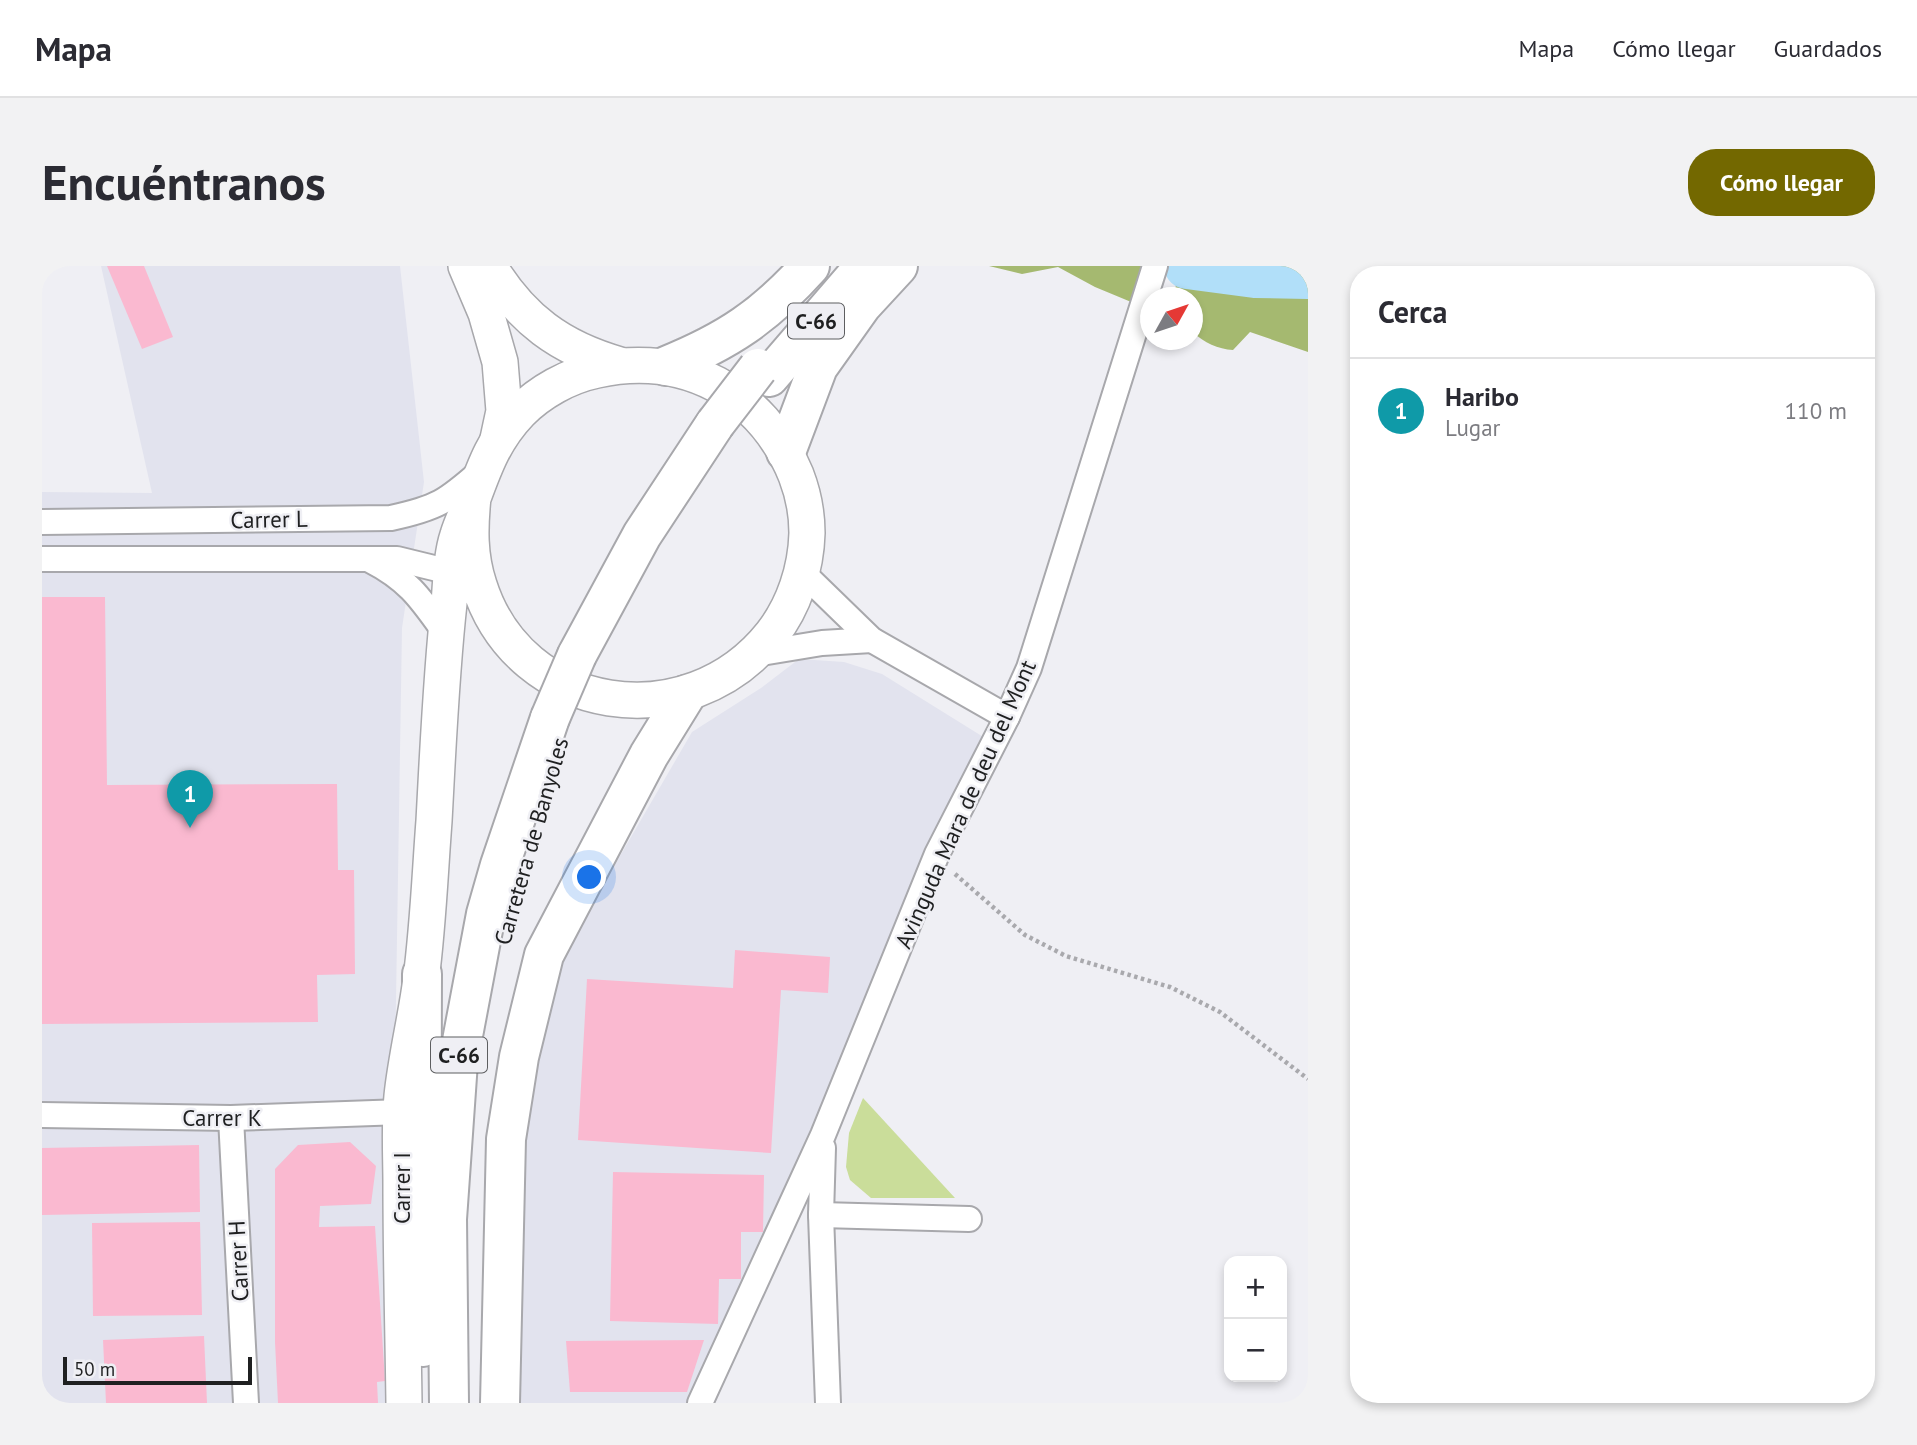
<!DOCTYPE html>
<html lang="es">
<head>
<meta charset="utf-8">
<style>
	:root { --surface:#fff; --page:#f2f2f3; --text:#2b2b33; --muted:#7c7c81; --line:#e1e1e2; --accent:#736800 }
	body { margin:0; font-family:"PT Sans",sans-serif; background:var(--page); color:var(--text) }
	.controls { position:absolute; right:21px; bottom:21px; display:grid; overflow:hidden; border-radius:14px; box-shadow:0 4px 10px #0003 }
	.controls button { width:63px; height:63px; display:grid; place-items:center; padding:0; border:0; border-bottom:2px solid var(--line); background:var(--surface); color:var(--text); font:35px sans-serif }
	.compass { position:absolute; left:1098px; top:21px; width:63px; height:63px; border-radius:50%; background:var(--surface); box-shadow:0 4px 10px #0003; rotate:50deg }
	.scale { position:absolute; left:21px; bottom:18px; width:189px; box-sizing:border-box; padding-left:7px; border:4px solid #1f2021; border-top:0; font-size:19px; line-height:24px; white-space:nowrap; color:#1f2021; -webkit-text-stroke:5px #efeff4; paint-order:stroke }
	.you { position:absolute; left:548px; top:612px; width:24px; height:24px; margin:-18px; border:5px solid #fff; border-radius:50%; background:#1a73e8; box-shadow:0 0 0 10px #1a73e833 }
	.badge { display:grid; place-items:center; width:46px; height:46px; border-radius:50%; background:var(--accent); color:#fff; font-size:23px; font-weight:700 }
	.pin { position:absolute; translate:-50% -58px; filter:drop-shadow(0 2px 4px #0008) }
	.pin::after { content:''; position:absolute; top:37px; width:24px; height:21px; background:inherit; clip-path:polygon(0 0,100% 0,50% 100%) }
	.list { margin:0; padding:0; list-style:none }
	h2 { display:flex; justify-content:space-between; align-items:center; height:91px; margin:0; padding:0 28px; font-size:30px }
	h2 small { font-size:23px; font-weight:400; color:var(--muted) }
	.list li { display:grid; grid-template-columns:46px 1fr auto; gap:21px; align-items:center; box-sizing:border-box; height:105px; padding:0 28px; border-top:2px solid var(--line) }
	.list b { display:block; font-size:26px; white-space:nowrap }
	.list p { margin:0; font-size:23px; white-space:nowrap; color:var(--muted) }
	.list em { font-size:23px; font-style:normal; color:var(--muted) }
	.map { position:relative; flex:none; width:1266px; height:1137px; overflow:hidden; border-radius:28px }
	header { display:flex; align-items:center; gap:42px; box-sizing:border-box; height:98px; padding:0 35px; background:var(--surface); border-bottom:2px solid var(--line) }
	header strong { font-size:33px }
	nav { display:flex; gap:38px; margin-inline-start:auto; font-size:24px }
	.intro { display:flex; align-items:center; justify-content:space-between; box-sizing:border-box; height:168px; padding:0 42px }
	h1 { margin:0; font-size:49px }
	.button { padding:18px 32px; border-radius:28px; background:var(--accent); color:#fff; font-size:24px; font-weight:700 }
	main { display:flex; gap:42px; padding:0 42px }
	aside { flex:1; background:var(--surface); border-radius:28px; box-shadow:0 4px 10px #0003 }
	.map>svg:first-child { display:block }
	.built { fill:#e2e3ee }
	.green { fill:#cadd9a }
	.forest { fill:#a5b970 }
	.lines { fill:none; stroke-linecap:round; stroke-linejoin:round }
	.river { stroke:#b1dff9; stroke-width:46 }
	.building { fill:#fab9d0 }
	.street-casing { stroke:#a8a8ac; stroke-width:28 }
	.secondary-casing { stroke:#a8a8ac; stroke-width:38 }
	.highway-casing { stroke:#a8a8ac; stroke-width:42 }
	.path { stroke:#a9a9ad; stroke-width:4.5; stroke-dasharray:3.5 3.5; stroke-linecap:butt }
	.street { stroke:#fff; stroke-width:24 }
	.secondary { stroke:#fff; stroke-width:35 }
	.highway { stroke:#fff; stroke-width:38 }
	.highway-bridge-casing { stroke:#a8a8ac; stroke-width:42; stroke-linecap:butt }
	.highway-bridge { stroke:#fff; stroke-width:38 }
	.labels { text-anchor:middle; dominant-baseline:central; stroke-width:5; stroke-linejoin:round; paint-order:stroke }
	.shield { fill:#efeff4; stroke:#5d5e60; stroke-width:2 }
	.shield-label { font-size:21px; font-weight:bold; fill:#1f2021 }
	.street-label { font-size:23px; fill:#1f2021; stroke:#efeff4 }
</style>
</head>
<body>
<header>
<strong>Mapa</strong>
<nav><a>Mapa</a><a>Cómo llegar</a><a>Guardados</a></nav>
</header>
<div class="intro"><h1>Encuéntranos</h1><a class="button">Cómo llegar</a></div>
<main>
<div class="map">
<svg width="1266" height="1137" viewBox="0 0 1266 1137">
	<rect width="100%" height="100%" fill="#efeff4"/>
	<!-- built -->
	<g class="built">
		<polygon points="59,0 358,0 382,216 360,362 353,797 358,1137 0,1137 0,226 110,227"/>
		<polygon points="757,393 802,396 840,408 951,477 658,1137 478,1137 478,884 509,715 549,640 650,466 719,422"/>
	</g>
	<!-- green -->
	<polygon class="green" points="821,832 913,932 829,932 808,914 804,901 807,867"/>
	<!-- forest -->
	<g class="forest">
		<polygon points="947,0 1102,0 1094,38 1053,21 1016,1 980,8"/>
		<path d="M1137 0H1266V86L1208 66 1191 84C1176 83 1162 77 1151 66L1150 32 1132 31Z"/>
	</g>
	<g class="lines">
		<!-- river -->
		<polyline class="river" points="1145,0 1213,9 1266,10"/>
	</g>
	<!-- building -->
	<g class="building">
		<polygon points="65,0 102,0 131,71 100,83"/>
		<polygon points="0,331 63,331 65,519 295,518 296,604 312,604 313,708 275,709 276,756 0,758"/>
		<polygon points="693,684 788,691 786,727 739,724 729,887 536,874 545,713 691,722"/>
		<polygon points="308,876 334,900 329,938 278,940 277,961 333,960 343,1115 335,1116 336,1137 236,1137 233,1076 233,903 256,879"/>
		<polygon points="157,879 158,946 0,949 0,882"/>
		<polygon points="571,906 722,909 721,966 699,966 699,1013 677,1013 676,1058 568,1055"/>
		<polygon points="158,956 160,1049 51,1050 50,957"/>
		<polygon points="162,1070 165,1137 64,1137 61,1074"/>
		<polygon points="662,1074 645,1126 528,1126 524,1075"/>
	</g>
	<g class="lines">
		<!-- street casing -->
		<g class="street-casing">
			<g id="street">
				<path d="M0 256 349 252C395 242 404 236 439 205"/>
				<polyline points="0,293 355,293 400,304 422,315"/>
				<path d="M328 294C367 314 379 333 404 368"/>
				<polyline points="760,306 830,374 965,451"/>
				<polyline points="713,388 780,377 830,374"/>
				<polyline points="0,849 189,852 360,846"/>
				<polyline points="189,852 204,1137"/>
				<polyline points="781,882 779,949 786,1137"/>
				<polyline points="779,949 927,953"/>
				<polyline points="658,1137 781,869 895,588 965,451 987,402 1113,0"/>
			</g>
		</g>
		<!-- secondary casing -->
		<g class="secondary-casing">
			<g id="secondary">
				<polyline points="424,0 444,47 458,96 462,145 456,173"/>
				<path d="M447 0C479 53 518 82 578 99"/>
				<path d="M362 1137C361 1064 359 992 359 919 359 890 357 859 360 830 364 791 374 752 379 713 386 661 388 607 392 555 396 482 399 409 407 337 409 315 409 290 416 269 420 256 426 244 431 232 443 199 453 172 478 146 498 126 526 110 555 104 642 85 720 126 754 209 761 227 765 248 765 267 764 303 752 340 730 368 646 474 478 449 437 319 427 289 428 261 431 231"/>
			</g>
		</g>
		<!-- highway casing -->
		<g class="highway-casing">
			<g id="highway">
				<path d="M624 100C686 75 723 50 768 0"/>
				<polyline points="727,111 820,3"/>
				<polyline points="744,186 776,101 820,39 856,0"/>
				<polyline points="535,389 600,269 673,158"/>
				<polyline points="380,708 379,1027 381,1081"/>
				<polyline points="407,1137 405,953 416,796 444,648 458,599 508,452"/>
				<polyline points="458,1137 464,873 477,791 502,689 607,489 644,429"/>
			</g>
		</g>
		<!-- path -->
		<polyline class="path" points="913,608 983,669 1024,690 1128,721 1178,746 1266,813"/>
		<!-- street -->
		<use href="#street" class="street"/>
		<!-- secondary -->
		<use href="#secondary" class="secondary"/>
		<!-- highway -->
		<use href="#highway" class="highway"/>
		<!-- highway-bridge casing -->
		<g class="highway-bridge-casing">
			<g id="highway-bridge">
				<polyline points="673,158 716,102"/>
				<polyline points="508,452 535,389"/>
			</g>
		</g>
		<!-- highway-bridge -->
		<use href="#highway-bridge" class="highway-bridge"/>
	</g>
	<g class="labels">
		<!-- shield labels -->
		<g class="shield">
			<rect x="746" y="37.5" width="56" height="35" rx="5"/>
			<rect x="389" y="771.5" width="56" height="35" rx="5"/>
		</g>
		<g class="shield-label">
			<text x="774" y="55">C-66</text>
			<text x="417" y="789">C-66</text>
		</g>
		<!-- street labels -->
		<g class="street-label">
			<text transform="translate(227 253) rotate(-1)">Carrer L</text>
			<text transform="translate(923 538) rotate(-66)">Avinguda Mara de deu del Mont</text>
			<text transform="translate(489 575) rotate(-74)">Carretera de Banyoles</text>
			<text x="180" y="851">Carrer K</text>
			<text transform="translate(359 922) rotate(-90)">Carrer I</text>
			<text transform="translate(196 995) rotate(-93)">Carrer H</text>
		</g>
	</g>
</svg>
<div class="controls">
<button>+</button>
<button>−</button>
</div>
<svg class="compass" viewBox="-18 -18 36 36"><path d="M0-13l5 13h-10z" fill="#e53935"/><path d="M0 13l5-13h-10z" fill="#7c7c81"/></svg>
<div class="scale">50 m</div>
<div class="you"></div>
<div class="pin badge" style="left:148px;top:562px;background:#0f9aa8">1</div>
</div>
<aside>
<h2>Cerca<small></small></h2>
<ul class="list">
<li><span class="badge" style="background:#0f9aa8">1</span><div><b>Haribo</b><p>Lugar</p></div><em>110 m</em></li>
</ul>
</aside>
</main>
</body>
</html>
